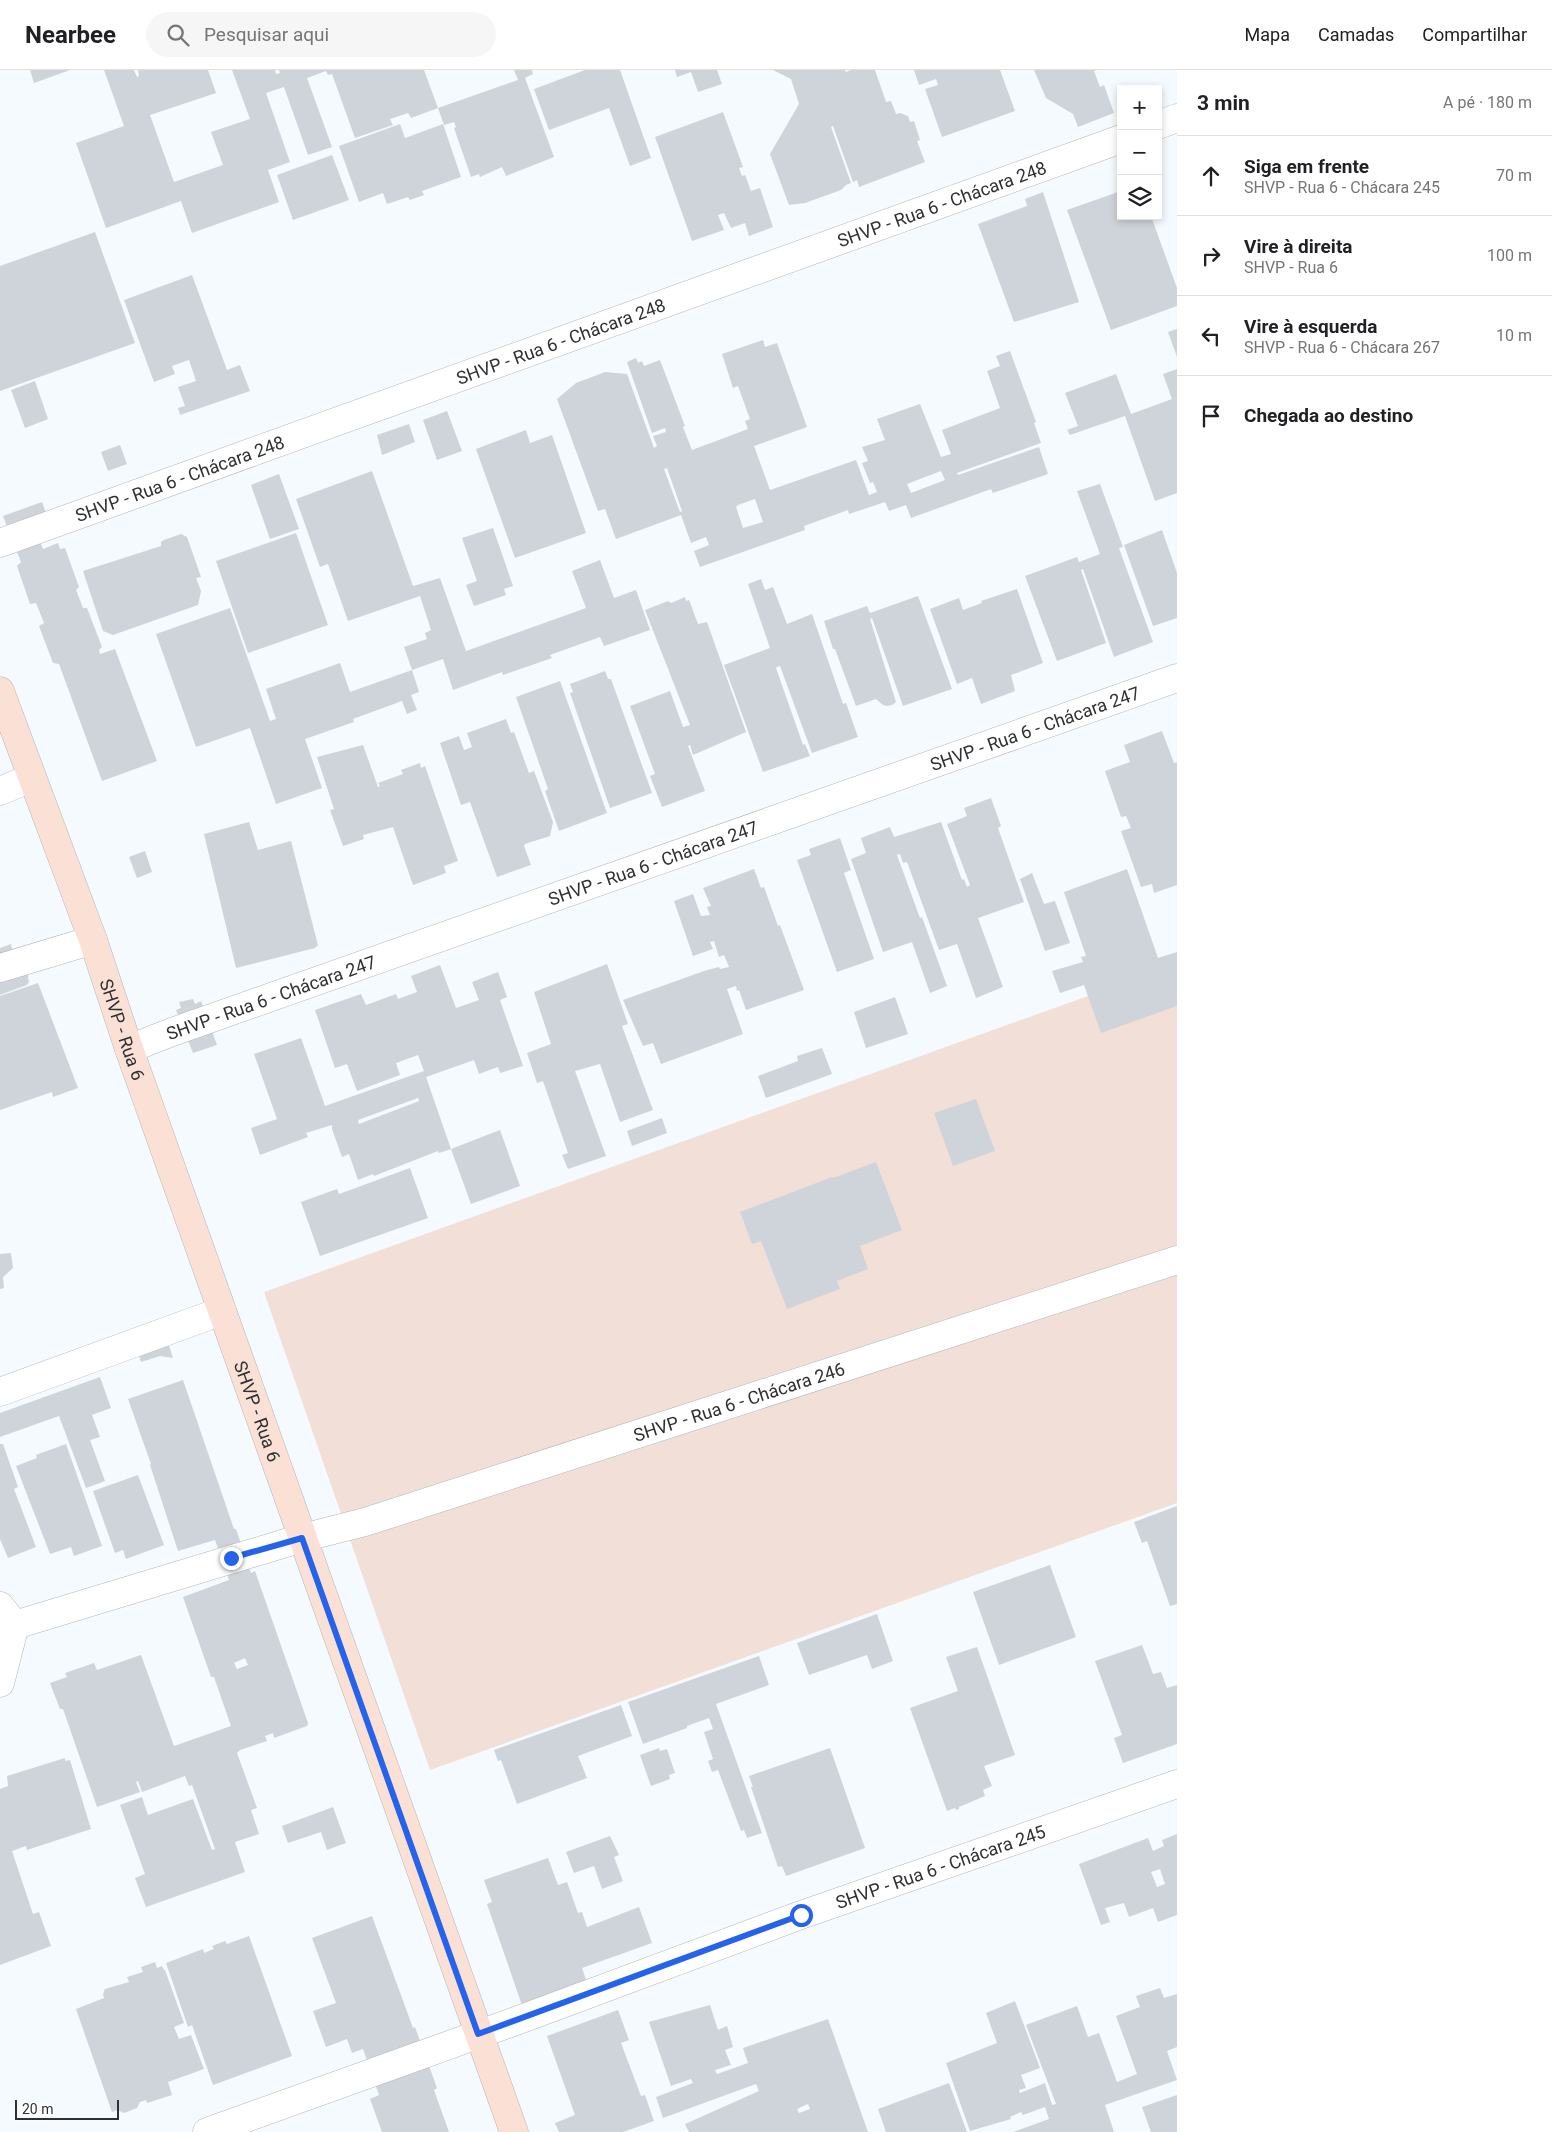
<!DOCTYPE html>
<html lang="pt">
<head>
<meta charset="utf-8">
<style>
	:root { --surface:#fff; --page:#f6f6f6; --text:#202124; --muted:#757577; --line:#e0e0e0 }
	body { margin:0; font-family:Roboto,sans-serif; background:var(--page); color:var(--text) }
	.controls { position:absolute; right:15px; top:15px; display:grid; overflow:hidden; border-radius:0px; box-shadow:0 2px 8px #0003 }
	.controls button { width:45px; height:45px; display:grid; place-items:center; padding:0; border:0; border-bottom:1px solid var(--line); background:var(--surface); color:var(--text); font:25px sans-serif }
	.scale { position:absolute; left:15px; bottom:12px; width:104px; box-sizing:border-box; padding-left:5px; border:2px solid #2e3032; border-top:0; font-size:14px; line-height:18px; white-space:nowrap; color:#2e3032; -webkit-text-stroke:4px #fff; paint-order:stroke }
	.stop { position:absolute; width:15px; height:15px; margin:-11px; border:4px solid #2563eb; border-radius:50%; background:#fff }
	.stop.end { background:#2563eb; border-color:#fff; box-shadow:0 1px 5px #0008 }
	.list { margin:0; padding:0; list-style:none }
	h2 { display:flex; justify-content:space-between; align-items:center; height:65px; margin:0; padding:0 20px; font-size:21px }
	h2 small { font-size:16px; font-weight:400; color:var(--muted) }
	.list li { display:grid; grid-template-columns:32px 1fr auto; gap:15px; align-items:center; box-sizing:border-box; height:80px; padding:0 20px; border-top:1px solid var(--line) }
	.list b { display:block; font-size:19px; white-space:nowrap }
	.list p { margin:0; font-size:16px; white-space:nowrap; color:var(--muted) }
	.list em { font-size:16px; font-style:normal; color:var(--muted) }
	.icon { flex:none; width:28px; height:28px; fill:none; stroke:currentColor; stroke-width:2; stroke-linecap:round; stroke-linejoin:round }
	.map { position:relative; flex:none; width:1177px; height:2062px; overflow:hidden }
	header { display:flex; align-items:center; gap:30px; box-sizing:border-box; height:70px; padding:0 25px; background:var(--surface); border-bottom:1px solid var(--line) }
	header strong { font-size:24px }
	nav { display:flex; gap:28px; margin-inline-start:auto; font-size:18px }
	.search { width:350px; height:45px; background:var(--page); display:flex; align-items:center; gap:12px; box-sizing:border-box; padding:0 18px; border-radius:28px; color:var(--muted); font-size:19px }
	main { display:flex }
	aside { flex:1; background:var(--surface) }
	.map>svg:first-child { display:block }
	.green { fill:#f2e0d8 }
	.building { fill:#cfd4da; fill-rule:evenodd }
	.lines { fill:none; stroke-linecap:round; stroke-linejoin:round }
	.street-casing { stroke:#b0b6bc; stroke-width:29 }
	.secondary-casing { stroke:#b0b6bc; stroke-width:29 }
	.street { stroke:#fff; stroke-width:28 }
	.secondary { stroke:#fbe1d5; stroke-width:28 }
	.route { stroke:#2563eb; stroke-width:6 }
	.labels { text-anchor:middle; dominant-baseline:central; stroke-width:4.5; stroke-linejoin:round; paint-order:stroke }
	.street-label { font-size:18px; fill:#2e3032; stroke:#fff }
</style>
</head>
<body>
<header>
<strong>Nearbee</strong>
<div class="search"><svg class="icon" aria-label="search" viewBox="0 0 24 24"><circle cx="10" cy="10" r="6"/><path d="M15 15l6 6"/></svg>Pesquisar aqui</div>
<nav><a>Mapa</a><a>Camadas</a><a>Compartilhar</a></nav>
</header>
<main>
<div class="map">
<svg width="1177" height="2062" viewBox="0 0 1177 2062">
	<rect width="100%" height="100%" fill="#f5faff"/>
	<!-- green -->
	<polygon class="green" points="1177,894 1177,1433 430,1700 264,1222"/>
	<!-- building -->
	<g class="building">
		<polygon points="30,0 70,0 34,13"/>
		<polygon points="104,0 134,0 137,7 139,6 138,0 208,0 216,23 150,45 174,112 223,95 211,62 250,49 232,0 275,0 276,4 280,3 279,0 424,0 438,38 411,48 408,43 390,49 393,55 355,68 332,4 328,5 326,1 307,8 332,77 308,85 284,17 266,23 290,92 268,100 279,132 192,163 181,131 106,158 76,73 124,56"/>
		<polygon points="514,0 532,0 533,4 525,8 554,87 506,106 502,97 480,107 479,104 471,107 454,58 456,57 454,52 444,55 438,38 518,10"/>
		<polygon points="585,0 620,0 651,88 630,96 609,38 549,60 534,19"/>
		<polygon points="675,0 717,0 722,14 698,22 691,2 677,7"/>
		<polygon points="773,0 845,0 846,2 851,0 875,0 886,32 891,31 896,44 900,43 908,46 910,52 914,51 920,70 917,71 925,92 859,117 857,110 853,112 833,56 831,57 851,113 846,115 841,120 805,133 789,135 770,84 799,34 791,9"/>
		<polygon points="914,0 1000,0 1015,41 942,67 925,19 938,15 936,9 919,15"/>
		<polygon points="1034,0 1097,0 1094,1 1100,17 1104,15 1114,43 1078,57 1073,44 1046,28"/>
		<polygon points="723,42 743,97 739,98 742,106 745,105 751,121 760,118 773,157 749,166 745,153 731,158 724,143 718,145 724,160 692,171 655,67"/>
		<polygon points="400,54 405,68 443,54 461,107 422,121 424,125 410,130 408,127 387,134 383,123 359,132 339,76"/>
		<polygon points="332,85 349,130 293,150 277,105"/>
		<polygon points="1121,121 1121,146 1151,146 1177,218 1177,236 1111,260 1067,140"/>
		<polygon points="1043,122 1079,232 1014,252 978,154 1027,136 1025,129"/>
		<polygon points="95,162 135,273 0,321 0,196"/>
		<polygon points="192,205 227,300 240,295 250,321 180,345 178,338 185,336 178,317 196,311 189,290 172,296 175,304 154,312 124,230"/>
		<polygon points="1177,259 1177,287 1168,262"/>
		<path d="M763 270 765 277 777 273 807 357 754 376 770 420 856 390 869 425 877 422 873 412 870 413 862 393 868 391 862 377 885 370 877 349 920 334 941 387 951 384 942 360 1000 338 987 301 1000 296 996 286 1010 281 1036 352 1034 353 1041 373 957 403 958 405 1039 377 1048 404 993 423 991 419 911 448 906 435 889 441 885 432 849 444 848 440 804 456 805 460 700 497 694 481 709 475 706 467 691 473 681 445 616 469 605 439 598 441 557 329 576 313 605 302 627 304 654 378 657 376 653 366 666 362 665 358 652 363 627 292 636 288 638 293 642 291 644 296 660 290 685 356 683 357 692 380 748 359 745 351 750 349 738 316 733 318 722 284ZM667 398 682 441 680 442 664 399ZM941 401 945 410 911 423 907 414ZM755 429 763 452 743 458 736 437 738 435Z"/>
		<polygon points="1177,299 1177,423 1155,431 1125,346 1070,365 1067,360 1078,356 1065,323 1116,304 1131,344 1172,329 1163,304"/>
		<polygon points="35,311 48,349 25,358 11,320"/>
		<polygon points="447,341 462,381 437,390 423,350"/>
		<polygon points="409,354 415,372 382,385 377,365"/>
		<polygon points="526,360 530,373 552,365 586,463 515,488 476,379"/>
		<polygon points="120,375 127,394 108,401 101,382"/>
		<polygon points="372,401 413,516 440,508 466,581 586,538 572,501 600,490 614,528 636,520 650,560 604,576 600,567 550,585 552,588 503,605 502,602 453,620 443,589 412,600 404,577 427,569 425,563 431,560 420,526 348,551 328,494 320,497 296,429"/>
		<polygon points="279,404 299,459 270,469 251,415"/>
		<polygon points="1100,414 1123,477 1119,478 1153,572 1114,587 1083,499 1081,500 1106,573 1057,591 1025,506 1077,487 1079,492 1100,484 1077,421"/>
		<polygon points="42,432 49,451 34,456 43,479 58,473 60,479 65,478 79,517 76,520 83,538 87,538 102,577 99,580 100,584 115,579 157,691 102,711 59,594 53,593 39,556 44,553 36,533 30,534 17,496 21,492 3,446"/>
		<polygon points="493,458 513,516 504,519 506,525 474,536 466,515 477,511 462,468"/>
		<polygon points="1162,460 1177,503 1177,548 1153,556 1124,475"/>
		<polygon points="296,463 328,555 248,583 216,491"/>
		<polygon points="181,464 187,467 201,507 196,508 201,521 198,535 113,565 103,561 83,501 161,476 161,472 164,470"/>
		<polygon points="761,509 765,520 773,517 787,554 812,544 843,634 846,633 858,667 812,683 780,596 777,597 776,598 803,675 805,674 810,686 763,702 724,595 770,578 748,514"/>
		<polygon points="1017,519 1043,593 1011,605 1015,621 981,634 972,608 957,614 930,539 959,528 963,540 982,533 981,531"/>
		<polygon points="918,526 952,619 903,636 872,548 870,549 896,632 892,635 887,636 883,635 876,629 856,636 835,579 833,579 824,551 867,536 870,543"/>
		<polygon points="685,527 686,531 689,530 698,554 707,552 746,662 693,685 690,675 688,676 705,721 662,737 650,706 655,704 630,636 670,621 683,657 690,655 645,540 668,531 671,533"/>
		<polygon points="230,538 270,651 276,649 266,619 340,593 350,622 412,600 419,622 411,625 417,640 407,644 402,631 353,649 354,652 305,669 322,718 276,734 250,658 196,677 156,564"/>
		<polygon points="605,601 608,609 611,609 652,723 610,738 570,623 573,622 570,614"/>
		<polygon points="560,611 607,743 559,761 545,721 548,719 516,627"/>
		<polygon points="506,649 511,663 514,662 529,703 534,701 553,752 550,766 525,774 524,776 531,795 497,807 470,732 461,735 440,673 459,666 464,680 472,677 467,663"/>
		<polygon points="1162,661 1174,693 1177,692 1177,815 1154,823 1152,814 1141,817 1121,761 1131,758 1126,746 1121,747 1105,701 1130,692 1124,675"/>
		<polygon points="363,675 378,717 380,716 378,713 403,704 401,700 420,693 421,698 425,696 458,791 444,796 446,803 413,815 393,757 363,765 364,769 343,776 330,740 334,739 317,687"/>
		<polygon points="991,728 1001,756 998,758 1024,832 978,848 1003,917 976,928 957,874 939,880 907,792 903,793 900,784 897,785 920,848 922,847 947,916 930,923 912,872 883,882 851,789 866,783 861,768 890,757 894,767 941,752 962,810 964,809 967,817 970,815 947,754 967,746 964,738"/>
		<polygon points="249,752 258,780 291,771 318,875 315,878 236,898 204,764"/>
		<polygon points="840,768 851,800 844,803 874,889 837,902 797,790 811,785 809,779"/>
		<polygon points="145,781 152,802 137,808 129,787"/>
		<polygon points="754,799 761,818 764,817 778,856 780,855 804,920 746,940 739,920 737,921 736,916 727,919 743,964 661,994 653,973 643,976 623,930 704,901 719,897 720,899 729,897 724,885 719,887 714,871 710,872 713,879 693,886 674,831 693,824 701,846 710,845 707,837 711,836 703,818"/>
		<polygon points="1127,799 1158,888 1177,882 1177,936 1101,963 1084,915 1060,923 1052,901 1083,892 1081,887 1086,886 1064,822"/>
		<polygon points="1032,803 1044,834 1055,831 1070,873 1045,881 1020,809"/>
		<polygon points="11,874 13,883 27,901 29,912 27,915 0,925 0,878"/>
		<polygon points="607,894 628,954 622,956 653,1040 620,1052 600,994 575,1001 606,1086 568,1099 562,1085 568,1083 543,1011 537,1013 527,983 551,974 534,922"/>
		<path d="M440 895 456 938 479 930 472 912 498 902 507 927 500 930 523 996 500 1003 498 997 479 1004 474 990 426 1007 451 1079 500 1060 520 1116 471 1134 451 1079 439 1083 438 1081 374 1106 373 1104 358 1110 349 1084 342 1087 332 1059V1055L306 1063 308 1067 260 1085 251 1058 277 1049 254 984 301 968 325 1036 424 1001 418 985 396 993 400 1005 357 1021 347 994 335 998 315 940 361 924 366 935 396 924 398 929 417 922 411 906ZM418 1028 419 1031 359 1054 358 1050Z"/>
		<polygon points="38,913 78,1018 53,1027 52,1022 0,1040 0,926"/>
		<polygon points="895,927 908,964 866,978 854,942"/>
		<polygon points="193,929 195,934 201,931 217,975 193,983 176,940 181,938 179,932"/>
		<polygon points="822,978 832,1004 766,1028 758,1006 798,991 797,986"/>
		<polygon points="976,1029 995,1081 953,1096 934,1043"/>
		<polygon points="662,1048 667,1063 632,1076 627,1061"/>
		<polygon points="876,1092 902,1160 860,1176 868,1199 837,1211 840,1219 787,1239 761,1171 752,1174 740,1142 832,1107 833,1108"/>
		<polygon points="410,1098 428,1148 320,1186 301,1132 337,1119 339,1124"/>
		<polygon points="11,1183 13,1198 3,1207 4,1218 0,1219 0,1184"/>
		<polygon points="167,1269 173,1288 160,1286 141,1292 137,1280"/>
		<polygon points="100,1307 111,1338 92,1345 100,1367 90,1370 105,1411 86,1418 59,1346 0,1367 0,1343"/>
		<path d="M183 1310 234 1459H236L251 1503 255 1501 308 1653 307 1656 274 1668 273 1663 265 1666 267 1671 240 1680 237 1683 257 1738 251 1740 259 1764 235 1772 245 1802 146 1837 135 1808 145 1804 120 1735 142 1727 148 1745 193 1729 212 1780 215 1779 192 1715 189 1716 185 1706 142 1722 138 1711 136 1712 140 1722 97 1737 63 1639H60L50 1613 67 1607 65 1603 94 1593 97 1600 141 1585 174 1676 231 1656 214 1607H211L183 1527 229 1510 215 1470 178 1481 150 1395 151 1394 128 1329ZM245 1588 248 1595 237 1599 234 1593Z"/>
		<polygon points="0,1374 3,1374 18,1417 14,1419 36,1477 8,1488 0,1469"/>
		<polygon points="66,1374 102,1476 74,1486 71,1477 50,1484 16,1396 37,1388 36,1385"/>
		<polygon points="138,1405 164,1475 126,1489 123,1480 115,1483 93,1421"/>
		<polygon points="1177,1436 1177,1534 1170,1536 1147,1471 1142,1473 1134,1452"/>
		<polygon points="1050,1495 1076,1567 999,1595 973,1522"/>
		<polygon points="877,1544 893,1591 872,1599 867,1585 809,1605 797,1573"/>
		<polygon points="1142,1575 1153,1604 1161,1602 1167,1618 1177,1615 1177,1674 1123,1693 1114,1668 1122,1665 1095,1591"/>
		<polygon points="977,1577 1015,1685 984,1696 992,1716 983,1720 985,1726 959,1737 959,1739 956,1740 955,1738 947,1741 910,1638 958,1621 946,1587"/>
		<polygon points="759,1586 769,1615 716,1634 762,1763 747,1768 744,1760 741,1761 718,1700 712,1702 708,1691 713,1689 704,1662 713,1659 709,1648 687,1656 687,1658 643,1674 628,1632"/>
		<polygon points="621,1635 632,1666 578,1686 587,1708 517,1734 501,1690 498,1691 494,1680"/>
		<polygon points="659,1678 660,1681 667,1679 675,1703 669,1705 670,1709 651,1716 640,1685"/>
		<polygon points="830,1678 865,1778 786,1806 782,1796 778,1797 751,1717 753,1717 749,1706"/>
		<polygon points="65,1688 65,1691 70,1690 91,1759 27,1780 26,1776 12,1781 33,1844 39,1842 51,1876 0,1895 0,1719 8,1716 7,1706"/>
		<polygon points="333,1737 346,1773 327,1780 321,1762 288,1773 282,1756"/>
		<path d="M1177 1764V1845L1158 1852 1153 1838 1129 1847 1124 1833 1105 1838 1110 1852 1101 1855 1079 1794 1148 1768 1153 1781 1164 1776 1162 1770ZM1160 1799 1165 1814 1157 1817 1151 1802Z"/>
		<polygon points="610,1766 619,1785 614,1787 623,1811 602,1819 594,1796 574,1803 566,1782"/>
		<polygon points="548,1788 558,1815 567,1812 578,1843 582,1842 587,1857 639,1837 652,1873 582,1898 589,1918 524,1941 487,1834 492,1832 484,1810"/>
		<polygon points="372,1846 413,1958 415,1957 437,2018 434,2020 449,2062 382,2062 370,2029 379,2025 363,1979 352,1983 347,1969 326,1977 313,1941 336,1933 312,1868"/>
		<polygon points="249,1866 292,1986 213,2015 192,1955 188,1957 166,1893 203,1879 204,1883 214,1879 212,1876 225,1871 227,1874"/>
		<polygon points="155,1892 157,1898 162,1896 164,1900 165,1900 184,1953 174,1957 179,1969 191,1965 204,1999 168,2012 172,2025 147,2033 146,2030 140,2032 137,2038 124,2043 118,2040 112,2042 76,1939 104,1928 103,1924 105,1919 129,1912 127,1907 143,1902 141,1897"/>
		<polygon points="1160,1918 1164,1928 1177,1924 1177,1977 1167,1981 1177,2010 1105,2035 1114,2062 1013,2062 1049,2049 1045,2037 1023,2045 1021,2042 1010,2047 1011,2049 970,2061 946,1993 997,1973 986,1943 1015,1931 1040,1998 1021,2005 1026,2018 1019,2020 1020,2023 1045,2013 1052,2035 1056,2034 1026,1955 1077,1936 1088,1967 1099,1963 1117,2012 1137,2004 1116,1946 1140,1937 1136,1926"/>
		<path d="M710 1935 718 1960 727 1956 733 1977 725 1980 731 1995 715 2000 717 2004 748 1993 743 1978 828 1949 868 2062H689L685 2054 759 2021 756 2014 663 2048 656 2027 693 2013 691 2009 671 2016 649 1952ZM808 2034 810 2039 799 2043 797 2039Z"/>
		<polygon points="618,1940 629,1970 621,1973 641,2026 645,2025 654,2051 623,2062 559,2062 555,2053 575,2045 547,1966"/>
		<polygon points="949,2013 967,2062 886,2062 878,2039"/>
		<polygon points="1177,2025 1177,2062 1151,2062 1142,2037"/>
	</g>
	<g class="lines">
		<!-- street casing -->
		<g class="street-casing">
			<g id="street">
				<polyline points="1158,55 1177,48"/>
				<path id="s1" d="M0 473 1121 69"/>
				<polyline points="0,721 31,708"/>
				<polyline points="0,898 93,870"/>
				<path id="s2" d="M129 979 172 962 1177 608"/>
				<polyline points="0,1322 222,1241"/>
				<path id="s3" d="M0 1536 15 1555 302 1468 365 1452 1177 1190"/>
				<polyline points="0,1613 15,1555"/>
				<path id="s4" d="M207 2062 516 1951 801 1845 1177 1714"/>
			</g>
		</g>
		<!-- secondary casing -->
		<g class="secondary-casing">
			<g id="secondary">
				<path id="s5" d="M0 621 93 870 129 979 514 2062"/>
			</g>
		</g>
		<!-- street -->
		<use href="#street" class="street"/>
		<!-- secondary -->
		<use href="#secondary" class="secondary"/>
	</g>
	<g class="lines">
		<!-- route -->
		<polyline class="route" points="231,1488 302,1468 478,1964 801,1845"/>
	</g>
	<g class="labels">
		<!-- street labels -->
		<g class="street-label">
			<text stroke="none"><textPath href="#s1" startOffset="1001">SHVP - Rua 6 - Chácara 248</textPath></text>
			<text stroke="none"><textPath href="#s1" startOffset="596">SHVP - Rua 6 - Chácara 248</textPath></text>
			<text stroke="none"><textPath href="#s1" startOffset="191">SHVP - Rua 6 - Chácara 248</textPath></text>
			<text stroke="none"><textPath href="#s2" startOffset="961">SHVP - Rua 6 - Chácara 247</textPath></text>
			<text stroke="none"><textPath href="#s2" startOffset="556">SHVP - Rua 6 - Chácara 247</textPath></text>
			<text stroke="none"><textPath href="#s2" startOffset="151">SHVP - Rua 6 - Chácara 247</textPath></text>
			<text stroke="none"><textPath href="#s5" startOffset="360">SHVP - Rua 6</textPath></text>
			<text stroke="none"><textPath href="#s3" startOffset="782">SHVP - Rua 6 - Chácara 246</textPath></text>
			<text stroke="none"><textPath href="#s5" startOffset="765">SHVP - Rua 6</textPath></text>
			<text stroke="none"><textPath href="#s4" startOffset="780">SHVP - Rua 6 - Chácara 245</textPath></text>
		</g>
	</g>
</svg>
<div class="controls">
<button>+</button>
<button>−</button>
<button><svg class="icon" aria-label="layers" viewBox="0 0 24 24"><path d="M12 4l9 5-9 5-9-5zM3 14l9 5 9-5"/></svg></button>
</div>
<div class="scale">20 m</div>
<div class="stop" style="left:801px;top:1845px"></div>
<div class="stop end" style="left:231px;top:1488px"></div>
</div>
<aside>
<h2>3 min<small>A pé · 180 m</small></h2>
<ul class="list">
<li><svg class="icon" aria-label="ahead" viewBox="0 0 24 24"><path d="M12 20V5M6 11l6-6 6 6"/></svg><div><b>Siga em frente</b><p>SHVP - Rua 6 - Chácara 245</p></div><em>70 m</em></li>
<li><svg class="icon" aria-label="right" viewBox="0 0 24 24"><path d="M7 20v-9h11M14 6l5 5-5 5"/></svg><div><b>Vire à direita</b><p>SHVP - Rua 6</p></div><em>100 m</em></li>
<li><svg class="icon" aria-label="left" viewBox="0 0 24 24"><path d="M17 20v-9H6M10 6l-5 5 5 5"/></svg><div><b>Vire à esquerda</b><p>SHVP - Rua 6 - Chácara 267</p></div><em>10 m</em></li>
<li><svg class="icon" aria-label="arrive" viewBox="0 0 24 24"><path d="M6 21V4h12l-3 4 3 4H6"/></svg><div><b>Chegada ao destino</b></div></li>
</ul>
</aside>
</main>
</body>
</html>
